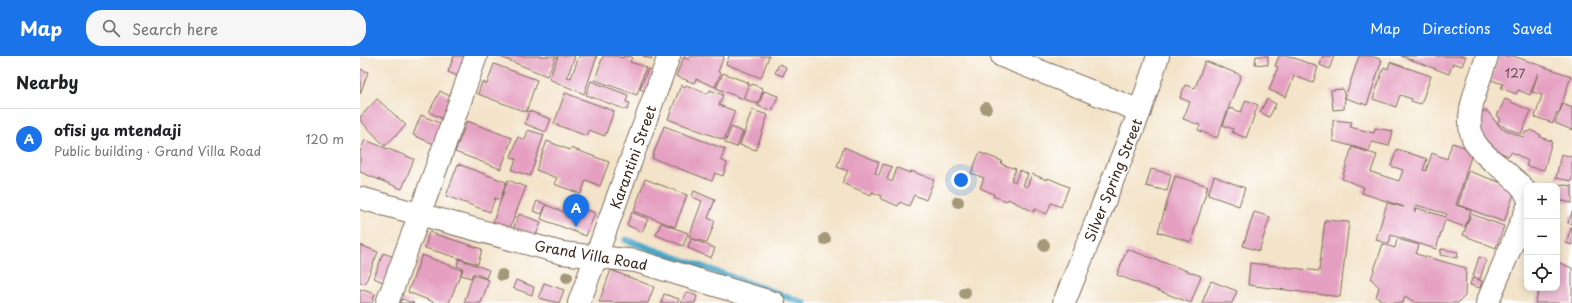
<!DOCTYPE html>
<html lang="en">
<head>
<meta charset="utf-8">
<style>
	:root { --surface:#fff; --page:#f6f6f6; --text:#202124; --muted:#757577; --line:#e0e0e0; --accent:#1a73e8 }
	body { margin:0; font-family:"Playpen Sans",sans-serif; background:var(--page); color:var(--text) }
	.controls { position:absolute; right:12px; bottom:12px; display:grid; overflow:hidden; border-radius:8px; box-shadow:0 2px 10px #0003 }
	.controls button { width:36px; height:36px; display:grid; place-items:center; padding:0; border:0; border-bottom:1px solid var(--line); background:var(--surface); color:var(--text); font:20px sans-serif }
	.you { position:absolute; left:601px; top:124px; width:14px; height:14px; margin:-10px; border:3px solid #fff; border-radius:50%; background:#1a73e8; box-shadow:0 0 0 6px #1a73e833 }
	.badge { display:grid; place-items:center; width:26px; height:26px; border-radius:50%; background:var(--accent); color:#fff; font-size:13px; font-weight:700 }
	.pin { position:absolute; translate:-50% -33px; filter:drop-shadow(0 1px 2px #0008) }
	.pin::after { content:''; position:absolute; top:21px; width:14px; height:12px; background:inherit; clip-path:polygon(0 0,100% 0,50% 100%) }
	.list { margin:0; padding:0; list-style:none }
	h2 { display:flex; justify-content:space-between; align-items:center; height:52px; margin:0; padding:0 16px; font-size:17px }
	h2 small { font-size:13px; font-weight:400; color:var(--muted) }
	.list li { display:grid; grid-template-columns:26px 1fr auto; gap:12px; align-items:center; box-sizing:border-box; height:60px; padding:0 16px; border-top:1px solid var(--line) }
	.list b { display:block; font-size:15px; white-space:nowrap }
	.list p { margin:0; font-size:13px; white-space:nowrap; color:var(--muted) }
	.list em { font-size:13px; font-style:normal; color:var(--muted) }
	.icon { flex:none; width:22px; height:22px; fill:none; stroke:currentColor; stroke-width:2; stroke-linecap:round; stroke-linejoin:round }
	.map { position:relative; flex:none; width:1212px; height:247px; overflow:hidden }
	header { display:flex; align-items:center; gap:24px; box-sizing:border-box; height:56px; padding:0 20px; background:var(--accent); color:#fff }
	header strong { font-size:19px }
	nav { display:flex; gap:22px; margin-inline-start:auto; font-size:14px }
	.search { width:280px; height:36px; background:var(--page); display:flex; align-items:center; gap:10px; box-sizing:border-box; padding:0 14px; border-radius:16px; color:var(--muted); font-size:15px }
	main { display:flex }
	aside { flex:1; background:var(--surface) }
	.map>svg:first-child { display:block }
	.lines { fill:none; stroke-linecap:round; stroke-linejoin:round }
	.stream { stroke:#48a7c7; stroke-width:7 }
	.building { fill:#e5a0c1; fill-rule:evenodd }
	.minor-casing { stroke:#7b6b5a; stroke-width:24 }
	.minor { stroke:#fff; stroke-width:22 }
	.tree { fill:#a39979 }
	.labels { text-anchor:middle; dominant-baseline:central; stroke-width:3.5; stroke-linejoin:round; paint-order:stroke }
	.number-label { font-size:12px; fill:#664847 }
	.street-label { font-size:14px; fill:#3b2a1e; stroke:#fff }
</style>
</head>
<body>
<header>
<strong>Map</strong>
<div class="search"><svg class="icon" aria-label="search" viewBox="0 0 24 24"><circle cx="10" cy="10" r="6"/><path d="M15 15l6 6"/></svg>Search here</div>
<nav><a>Map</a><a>Directions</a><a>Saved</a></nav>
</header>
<main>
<aside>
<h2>Nearby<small></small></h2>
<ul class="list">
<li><span class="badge">A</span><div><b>ofisi ya mtendaji</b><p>Public building · Grand Villa Road</p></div><em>120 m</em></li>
</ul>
</aside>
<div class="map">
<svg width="1212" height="247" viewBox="0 0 1212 247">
	<rect width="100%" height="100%" fill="#fff"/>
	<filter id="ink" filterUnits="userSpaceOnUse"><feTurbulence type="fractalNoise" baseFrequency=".025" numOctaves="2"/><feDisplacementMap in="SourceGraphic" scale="8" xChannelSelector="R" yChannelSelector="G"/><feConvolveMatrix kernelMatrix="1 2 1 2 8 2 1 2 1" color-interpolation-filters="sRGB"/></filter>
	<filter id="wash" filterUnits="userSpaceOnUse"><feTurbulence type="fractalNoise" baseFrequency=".012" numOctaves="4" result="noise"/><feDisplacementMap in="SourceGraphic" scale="16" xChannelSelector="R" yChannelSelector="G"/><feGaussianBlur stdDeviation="0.9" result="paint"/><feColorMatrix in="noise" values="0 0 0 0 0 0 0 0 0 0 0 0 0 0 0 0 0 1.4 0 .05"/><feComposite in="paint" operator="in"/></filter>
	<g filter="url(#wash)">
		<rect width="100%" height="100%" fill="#f3e3c8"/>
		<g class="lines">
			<!-- stream -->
			<polyline class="stream" points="266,184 444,247"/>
		</g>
		<g id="blocks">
			<!-- building -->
			<g class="building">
				<polygon points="94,0 110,0 102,22 88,16"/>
				<polygon points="138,0 196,0 187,20"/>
				<polygon points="198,0 215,0 207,21 211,22 219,0 237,0 224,38 189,23"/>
				<polygon points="243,0 256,0 263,2 264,0 268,0 272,1 270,6 286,11 277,39 235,24"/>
				<polygon points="283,0 292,0 291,3"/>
				<polygon points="331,0 364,0 358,16 361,17 355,31 336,23 334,27 316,20 324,1 329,4"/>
				<polygon points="369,0 409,0 401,22 366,8"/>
				<polygon points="896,0 908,0 908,9 895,8"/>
				<polygon points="919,0 929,0 958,11 953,27 934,20 926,41 909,34 918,11 915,10"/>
				<polygon points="963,0 974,0 969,13 960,9"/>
				<polygon points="999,0 1011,0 1022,4 1007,49 985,42 984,53 973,54 971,34 983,33 985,42"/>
				<polygon points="1041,0 1106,0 1102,10 1093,7 1089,18"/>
				<polygon points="1139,0 1153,0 1211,20 1199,57 1197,56 1193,67 1175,61 1182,39 1172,36 1178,17 1170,39 1158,34 1156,38 1141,32 1143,28 1131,24"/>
				<polygon points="845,5 881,19 857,82 838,74 840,69 823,63 830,46 820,42 825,29 835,32"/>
				<polygon points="1030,6 1071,20 1061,48 1051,45 1052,43 1040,39 1036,51 1013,43 1024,11 1028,13"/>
				<polygon points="134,8 177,24 166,56 118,38 122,26 127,28"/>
				<polygon points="419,8 426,11 423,20 415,17"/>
				<polygon points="0,13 8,16 0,38"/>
				<polygon points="288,13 292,15 292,38 280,33"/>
				<polygon points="363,17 389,27 383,43 356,32"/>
				<polygon points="231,25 268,39 266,46 270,47 267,54 226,39"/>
				<polygon points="392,28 402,32 401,33 403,34 398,48 384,43 389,29 391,30"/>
				<polygon points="321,29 325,31 326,29 348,38 350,34 363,39 359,49 375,55 364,84 308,63"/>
				<polygon points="80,35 97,44 87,65 69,56"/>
				<polygon points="404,35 418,40 412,55 398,50"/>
				<polygon points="205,37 254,55 245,80 229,74 227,80 194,68"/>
				<polygon points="17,43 46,69 25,90 0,64 0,61"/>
				<polygon points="907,43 916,48 909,61 900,56"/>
				<polygon points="1145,43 1171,55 1161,78 1138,68 1140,61 1137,60"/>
				<polygon points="886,44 898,49 886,82 872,76 873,73 863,69 870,52 881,56"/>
				<polygon points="1203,48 1212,52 1212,74 1195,67"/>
				<polygon points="392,54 408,59 396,94 380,89"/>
				<polygon points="169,55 191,63 186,76 165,68"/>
				<polygon points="1123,55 1127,55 1141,72 1163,81 1165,76 1168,76 1170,74 1181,79 1180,81 1192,85 1184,114 1166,110 1168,105 1152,96 1148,100 1137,95 1120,78 1121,58"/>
				<polygon points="61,59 82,68 74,88 53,79"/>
				<polygon points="973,64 992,66 990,71 1014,77 1015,72 1033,75 1029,90 1012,86 1009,95 973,85"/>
				<polygon points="107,65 152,82 141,113 95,96"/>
				<polygon points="304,70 365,93 361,104 367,107 363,120 355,117 352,125 292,102"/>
				<polygon points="371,71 383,76 377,91 365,87"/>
				<polygon points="168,74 184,79 170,120 152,114 156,103 151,101 158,81 165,84"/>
				<polygon points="5,84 54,103 42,133 0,116 0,95"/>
				<polygon points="187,85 210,94 211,92 249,106 240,130 226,124 221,138 194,128 197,122 176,114"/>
				<path d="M1092 87 1113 94 1096 149 1111 154 1105 171 1085 164 1076 193 1031 179 1029 188 1016 184 1027 147 1044 151 1002 137 1004 131 982 123 992 91 1017 99 1011 116 1039 125 1043 114 1031 110 1037 93 1067 103 1063 114 1066 115 1072 97 1087 103ZM1056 149 1087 158 1086 161 1057 152 1056 155H1054Z"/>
				<polygon points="484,91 519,106 515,117 519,119 523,108 532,111 527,123 532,126 537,112 550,117 551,115 574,124 566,144 554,139 549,150 540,146 538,150 521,143 522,140 512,136 511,139 482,127 488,115 477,111"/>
				<polygon points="621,97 642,105 641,108 656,113 651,124 655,126 660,114 668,118 663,129 667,131 672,118 687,124 688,122 709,131 701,151 691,147 687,158 675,153 674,156 648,143 647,145 633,140 634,138 620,132 624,122 611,117 619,98"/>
				<polygon points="1201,98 1212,101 1212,125 1196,122"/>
				<polygon points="98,108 146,126 140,144 135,142 130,156 86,140"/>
				<polygon points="791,113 811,118 807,135 786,130"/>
				<polygon points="1108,115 1156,132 1144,166 1098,149"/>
				<polygon points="815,120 848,130 831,186 798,176"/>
				<polygon points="854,120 885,132 879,150 848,139"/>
				<polygon points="285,123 327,139 315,171 274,155"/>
				<polygon points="148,124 166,131 150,172 133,166"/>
				<polygon points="1190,127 1212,130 1212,147 1197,144 1197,130 1190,130"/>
				<polygon points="334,135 355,144 348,162 355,165 347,187 329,181 342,145 332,141"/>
				<polygon points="177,145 186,149 182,158 173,155"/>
				<polygon points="186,149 211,159 215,149 235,157 226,180 181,163"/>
				<polygon points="272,156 288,163 282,176 267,169"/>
				<polygon points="894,156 910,161 899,195 883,190"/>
				<polygon points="1212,156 1212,168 1208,167"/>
				<polygon points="159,158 181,166 175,182 153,173"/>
				<polygon points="1111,158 1144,170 1136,192 1103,179"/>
				<polygon points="965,164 989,166 980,241 888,229 890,207 959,215"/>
				<polygon points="301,167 328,177 323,190 296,179"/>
				<polygon points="1212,170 1212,189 1206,187"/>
				<polygon points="69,176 122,193 118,208 65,192"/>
				<polygon points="331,183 355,192 351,202 328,192"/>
				<polygon points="1037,183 1059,189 1056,198 1106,212 1105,240 1098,247 1056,247 1045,240 1043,247 1028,247 1016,241 1019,231 1011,223 1023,188 1035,192"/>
				<polygon points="0,189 18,196 5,228 0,226"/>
				<polygon points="767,193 841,220 831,247 757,219"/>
				<polygon points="1081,193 1098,196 1097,202 1080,199"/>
				<polygon points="23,197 34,201 25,227 14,222"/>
				<polygon points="62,199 102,214 89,247 76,247 48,236"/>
				<polygon points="1119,201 1126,204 1120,223 1113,220"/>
				<polygon points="99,203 129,214 126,222 113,217 111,222 101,219 103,212 97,210"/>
				<polygon points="1197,206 1212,212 1212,247 1175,247 1179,235 1174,234 1175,232 1197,232"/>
				<polygon points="251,214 294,231 288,247 239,246"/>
				<polygon points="113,219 129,224 121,247 104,247"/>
				<polygon points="1112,222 1122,225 1120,232 1110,229"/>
				<polygon points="156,224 174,231 172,239 153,232"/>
				<polygon points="851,225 877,235 872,247 842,247"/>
				<polygon points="184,227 204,234 199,247 179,242"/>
				<polygon points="0,233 15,238 12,247 0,247"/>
				<polygon points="326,236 337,240 335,247 321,247"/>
				<polygon points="304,238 319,243 317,247 301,247"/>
				<polygon points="42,243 54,247 40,247"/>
			</g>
		</g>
	</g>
	<g filter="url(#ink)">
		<use href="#blocks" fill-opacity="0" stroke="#7b6b5a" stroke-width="1"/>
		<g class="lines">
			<!-- minor casing -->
			<g class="minor-casing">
				<g id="minor">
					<polyline points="642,0 780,55"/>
					<path d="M1127 0C1120 25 1100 64 1116 88 1123 99 1135 107 1145 115 1153 123 1164 129 1167 140"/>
					<polyline points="0,142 202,197 276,205 414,247"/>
					<path d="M27 247C58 165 87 82 116 0"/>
					<polyline points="219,247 309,0"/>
					<polyline points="704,247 780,55 798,0"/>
					<polyline points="1127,247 1167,153"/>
				</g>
			</g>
			<!-- minor -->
			<use href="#minor" class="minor"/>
		</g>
		<!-- trees -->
		<g class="tree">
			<circle cx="626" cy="52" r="6"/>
			<circle cx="598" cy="146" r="6"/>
			<circle cx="465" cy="183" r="6"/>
			<circle cx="684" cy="189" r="6"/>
			<circle cx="142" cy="219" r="6"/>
			<circle cx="207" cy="221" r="6"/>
			<circle cx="605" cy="237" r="6"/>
		</g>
	</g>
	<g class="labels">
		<!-- number labels -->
		<g class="number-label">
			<text x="1155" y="17">127</text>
		</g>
		<!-- street labels -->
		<g class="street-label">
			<text transform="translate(273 101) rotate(-70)">Karantini Street</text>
			<text transform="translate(753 124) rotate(-68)">Silver Spring Street</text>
			<text transform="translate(231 199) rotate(10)">Grand Villa Road</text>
		</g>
	</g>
</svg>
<div class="controls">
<button>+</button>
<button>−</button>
<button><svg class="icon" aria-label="locate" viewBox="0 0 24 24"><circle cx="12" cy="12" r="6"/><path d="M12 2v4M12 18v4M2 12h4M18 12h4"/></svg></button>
</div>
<div class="you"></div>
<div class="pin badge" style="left:216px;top:171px">A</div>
</div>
</main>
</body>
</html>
